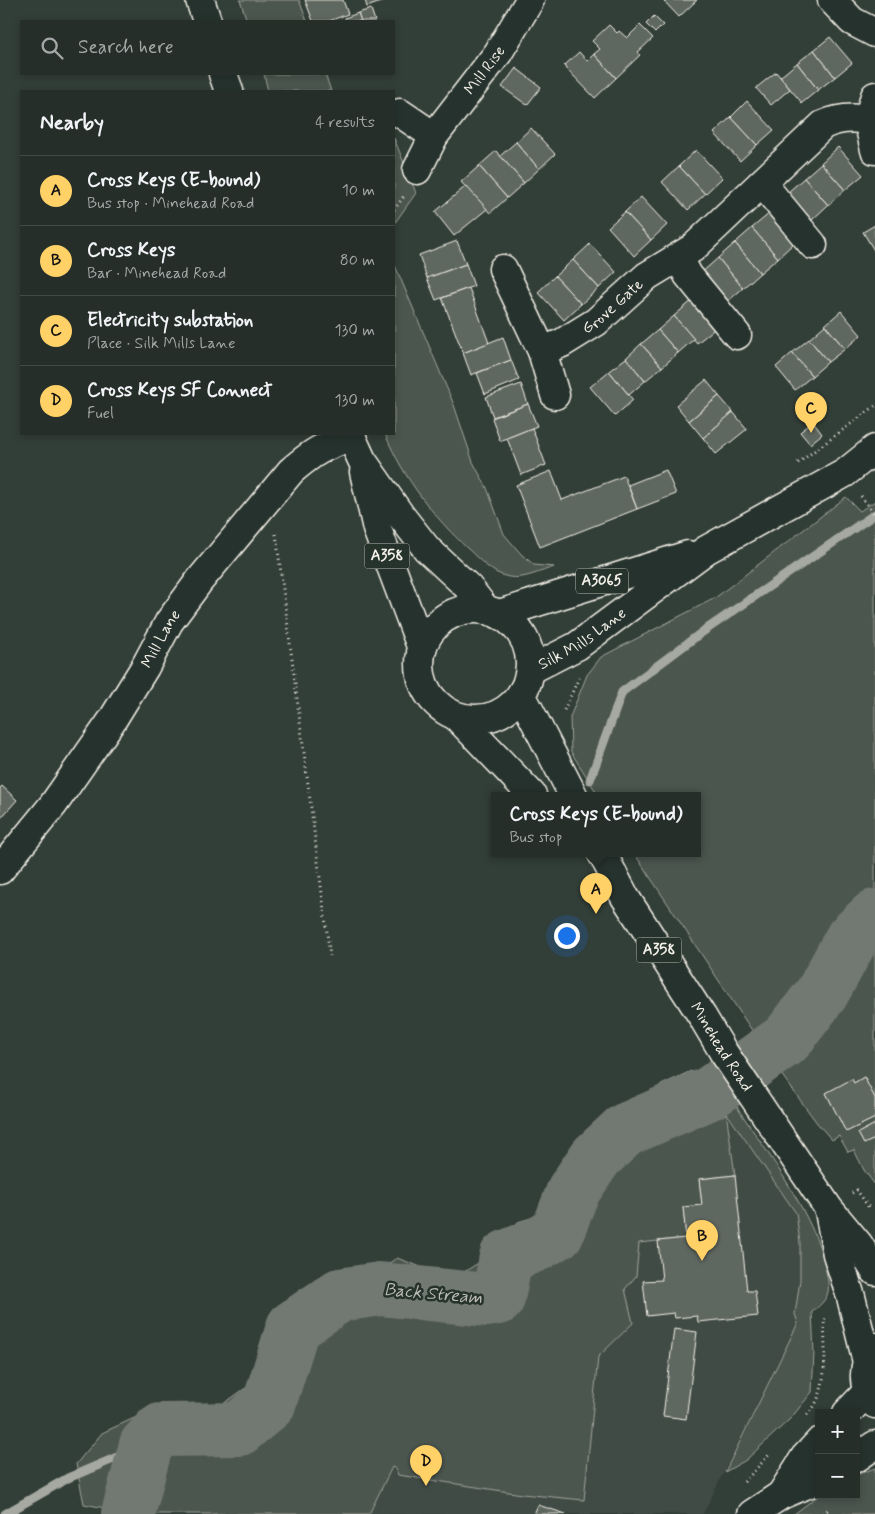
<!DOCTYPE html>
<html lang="en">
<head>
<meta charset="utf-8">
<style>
	:root { --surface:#262e2a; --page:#2e3632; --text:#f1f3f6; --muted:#a4a8a8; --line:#424a47; --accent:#ffd166 }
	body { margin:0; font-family:Mynerve,sans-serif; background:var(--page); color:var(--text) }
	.controls { position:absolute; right:15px; bottom:15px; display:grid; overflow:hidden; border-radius:0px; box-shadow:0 2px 8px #0003 }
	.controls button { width:45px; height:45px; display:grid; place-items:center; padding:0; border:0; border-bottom:1px solid var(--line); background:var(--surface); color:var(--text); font:25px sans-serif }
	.you { position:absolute; left:566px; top:935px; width:18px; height:18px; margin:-12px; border:4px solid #fff; border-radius:50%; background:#1a73e8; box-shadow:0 0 0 8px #1a73e833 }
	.badge { display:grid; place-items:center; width:32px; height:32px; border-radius:50%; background:var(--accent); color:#111; font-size:16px; font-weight:700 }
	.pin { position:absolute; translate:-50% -41px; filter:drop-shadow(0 1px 2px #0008) }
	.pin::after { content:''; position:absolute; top:26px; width:18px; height:15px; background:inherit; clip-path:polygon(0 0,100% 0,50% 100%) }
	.popup { position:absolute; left:491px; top:792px; width:210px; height:65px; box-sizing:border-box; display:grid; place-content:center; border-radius:0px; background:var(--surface); filter:drop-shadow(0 1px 4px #0005); font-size:16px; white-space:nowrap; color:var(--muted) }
	.popup b { font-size:19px; color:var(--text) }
	.popup::after { content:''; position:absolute; left:50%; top:100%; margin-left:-10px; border:10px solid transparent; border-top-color:var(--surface) }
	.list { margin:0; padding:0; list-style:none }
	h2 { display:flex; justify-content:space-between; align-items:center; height:65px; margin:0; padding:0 20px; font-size:21px }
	h2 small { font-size:16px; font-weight:400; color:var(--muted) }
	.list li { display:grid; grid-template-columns:32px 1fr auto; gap:15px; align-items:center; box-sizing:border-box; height:70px; padding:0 20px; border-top:1px solid var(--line) }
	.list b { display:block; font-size:19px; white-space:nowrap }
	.list p { margin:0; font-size:16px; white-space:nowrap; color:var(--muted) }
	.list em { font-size:16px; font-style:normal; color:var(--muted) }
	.icon { flex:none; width:28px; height:28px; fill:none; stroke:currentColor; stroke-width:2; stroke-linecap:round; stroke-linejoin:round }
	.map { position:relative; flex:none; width:875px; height:1514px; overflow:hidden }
	.search { position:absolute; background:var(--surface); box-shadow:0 2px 8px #0003; left:20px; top:20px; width:375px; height:55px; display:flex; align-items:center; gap:12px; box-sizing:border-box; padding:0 18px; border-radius:0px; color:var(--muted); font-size:19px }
	.panel { position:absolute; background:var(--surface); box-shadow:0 2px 8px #0003; left:20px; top:90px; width:375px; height:345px; border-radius:0px }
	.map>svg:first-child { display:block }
	.built { fill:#404b44 }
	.green { fill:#4c564f; stroke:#a0a49c }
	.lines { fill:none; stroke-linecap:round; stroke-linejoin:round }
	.stream { stroke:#a6a9a1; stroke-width:9 }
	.river { stroke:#727972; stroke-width:54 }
	.building { fill:#5f6861; stroke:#f4f1e8 }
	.minor-casing { stroke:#f4f1e8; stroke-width:31 }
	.major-casing { stroke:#f4f1e8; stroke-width:31 }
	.path { stroke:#f4f1e8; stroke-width:3; stroke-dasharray:1 4; stroke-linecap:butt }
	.minor { stroke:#26332d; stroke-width:28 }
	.major { stroke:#26332d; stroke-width:28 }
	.labels { text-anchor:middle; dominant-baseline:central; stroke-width:5; stroke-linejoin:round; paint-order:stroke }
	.shield { fill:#26332d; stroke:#b6b8b0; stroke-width:1 }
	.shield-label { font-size:15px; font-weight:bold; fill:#f4f1e8 }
	.street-label { font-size:16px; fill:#f4f1e8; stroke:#26332d }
	.water-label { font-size:18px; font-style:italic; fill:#babbb3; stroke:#26332d }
</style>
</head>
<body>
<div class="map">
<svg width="875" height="1514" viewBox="0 0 875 1514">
	<rect width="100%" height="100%" fill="#323e38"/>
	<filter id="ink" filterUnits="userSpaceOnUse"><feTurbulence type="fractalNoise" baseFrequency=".02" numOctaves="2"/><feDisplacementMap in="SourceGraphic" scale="10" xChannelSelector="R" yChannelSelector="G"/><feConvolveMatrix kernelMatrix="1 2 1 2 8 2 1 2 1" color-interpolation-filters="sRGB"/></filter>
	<g filter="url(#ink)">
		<!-- built -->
		<polygon class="built" points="725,1111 796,1213 800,1243 800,1280 795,1314 798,1323 703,1514 369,1514 392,1467"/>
		<!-- green -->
		<g class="green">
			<polygon points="240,0 299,0 307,21 247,21"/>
			<polygon points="264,74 325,74 331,91 268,91"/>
			<polygon points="394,138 416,193 394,224"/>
			<path d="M394 263 454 405 473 462 487 488 504 534 521 554 534 565 554 567C541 571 523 580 509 577 492 574 480 560 468 549 433 516 404 479 385 434H394Z"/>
			<polygon points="846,497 860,511 875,501 875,1098 864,1077 854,1083 852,1080 826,1093 846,1132 875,1118 875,1124 858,1133 864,1144 875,1139 875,1185 864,1170 854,1150 848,1152 839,1136 832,1140 817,1123 781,1074 634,853 697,853 697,795 598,795 571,752 570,717 587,675 601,657 715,598"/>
			<path d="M691 1071 725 1110 735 1104C767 1153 818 1218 827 1276 828 1281 829 1287 828 1292 826 1301 819 1306 812 1312L814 1353 812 1392 791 1418 746 1460 725 1472 798 1323 795 1314 800 1280V1243L796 1213 726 1112 735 1175 699 1179 702 1205 683 1207 686 1238 639 1243 636 1276 625 1289 633 1323 598 1357 584 1500 522 1494 398 1475 396 1469 392 1467 369 1514H109L110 1509 84 1504 76 1464 102 1433 145 1413H198L223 1404 257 1380 286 1326 344 1286 367 1277 397 1258 453 1279 483 1260 518 1222 553 1211 590 1150 625 1116 659 1086Z"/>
			<polygon points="875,1468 875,1514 794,1514 819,1495 856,1495 856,1475"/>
		</g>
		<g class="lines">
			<!-- stream -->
			<g class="stream">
				<polyline points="590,780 622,692 701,633 875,514"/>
				<polyline points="5,1514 68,1478 146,1445"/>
			</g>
			<!-- river -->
			<polyline class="river" points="128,1514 146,1445 160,1430 239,1429 269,1404 293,1327 340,1295 380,1289 487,1300 498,1298 506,1257 538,1244 557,1233 573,1191 596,1157 625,1130 710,1093 787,1039 822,993 852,938 875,916"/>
		</g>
		<!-- building -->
		<g class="building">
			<polygon points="305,0 343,0 348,14 329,21 313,21"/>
			<polygon points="365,0 386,0 367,7"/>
			<polygon points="663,0 697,0 679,17"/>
			<polygon points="371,9 375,21 361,21 358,13"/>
			<polygon points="358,13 361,21 346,21 345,18"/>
			<polygon points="654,16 663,25 655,33 646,24"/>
			<polygon points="609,25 617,33 619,31 627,38 640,25 653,38 637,53 640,55 616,78 594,54 600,49 592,41"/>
			<polygon points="830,37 852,63 835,77 814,50"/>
			<polygon points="814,50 835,77 818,90 797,63"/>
			<polygon points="579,52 587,61 594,54 616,78 595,98 564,66"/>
			<polygon points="797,63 818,90 802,103 780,77"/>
			<polygon points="516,68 541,87 527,105 502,87"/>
			<polygon points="776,72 790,89 771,105 756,88"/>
			<polygon points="747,101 774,130 757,145 731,117"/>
			<polygon points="731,117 757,145 740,161 714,133"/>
			<polygon points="531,128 555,154 539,169 516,142"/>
			<polygon points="516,142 539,169 524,183 500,156"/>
			<polygon points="838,147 863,175 845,190 821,163"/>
			<polygon points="696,150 722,178 705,194 679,166"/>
			<polygon points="496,151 524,183 507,198 479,166"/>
			<polygon points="821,163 845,190 828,205 804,178"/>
			<polygon points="479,166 507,198 490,213 461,182"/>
			<polygon points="679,166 705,194 688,210 662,182"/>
			<polygon points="804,178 828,205 812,220 787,193"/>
			<polygon points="466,186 487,209 454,236 435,212"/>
			<polygon points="641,197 667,225 651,240 625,212"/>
			<polygon points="625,212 651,240 634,256 608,227"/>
			<polygon points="770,213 795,242 778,258 752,228"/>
			<polygon points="875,225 875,252 863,232"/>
			<polygon points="752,228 778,258 760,273 735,243"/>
			<polygon points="457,241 466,264 427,278 419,255"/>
			<polygon points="735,243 760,273 743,288 718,258"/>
			<polygon points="590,244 616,272 599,288 573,260"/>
			<polygon points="718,258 743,288 726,303 700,274"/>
			<polygon points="573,260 599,288 581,304 555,276"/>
			<polygon points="466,264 474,286 436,300 427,278"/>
			<polygon points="555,276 581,304 564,320 538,292"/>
			<polygon points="469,288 489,343 463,353 442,298"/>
			<polygon points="694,299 717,327 697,343 674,316"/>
			<polygon points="841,311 861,335 845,349 825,325"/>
			<polygon points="674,316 694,339 678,353 658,330"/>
			<polygon points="825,325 845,349 828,362 809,339"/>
			<polygon points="658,330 678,353 662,367 641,344"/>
			<polygon points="503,337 511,360 471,375 463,353"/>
			<polygon points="809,339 828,362 812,376 792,353"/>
			<polygon points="641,344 662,367 645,381 626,358"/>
			<polygon points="792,353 812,376 795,390 776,367"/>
			<polygon points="626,358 645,381 629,395 609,371"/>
			<polygon points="511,360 519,380 485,394 477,373"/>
			<polygon points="609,371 633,400 615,416 590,387"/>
			<polygon points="706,380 719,396 689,421 676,405"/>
			<polygon points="521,384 528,404 493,417 486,397"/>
			<polygon points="719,396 733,412 703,438 689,421"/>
			<polygon points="528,404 537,426 500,441 492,418"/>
			<polygon points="733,412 747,429 716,454 703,438"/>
			<polygon points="813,422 822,434 810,444 800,432"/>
			<polygon points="532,428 546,465 521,475 507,438"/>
			<polygon points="666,470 676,494 637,509 628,485"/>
			<polygon points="551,471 562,500 624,476 637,509 540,547 516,485"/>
			<polygon points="2,786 17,800 0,819 0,788"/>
			<polygon points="864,1077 875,1098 875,1118 846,1132 826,1093 852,1079 854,1083"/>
			<polygon points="875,1124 875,1139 864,1144 858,1133"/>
			<polygon points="735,1175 747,1291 755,1291 758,1316 698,1322 697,1316 675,1318 674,1313 647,1316 643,1281 662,1280 658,1241 686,1238 683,1207 702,1205 699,1179"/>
			<polygon points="674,1329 697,1332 686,1419 663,1416"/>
			<polygon points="538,1505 566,1514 534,1514"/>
		</g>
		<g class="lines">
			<!-- minor casing -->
			<g class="minor-casing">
				<g id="minor">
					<polyline points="832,0 852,21 875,33"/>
					<polyline points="875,96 868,120 875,150"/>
					<polyline points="400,113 434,136"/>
					<path id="s1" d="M417 170 434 136 498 53 530 0"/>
					<polyline points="762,183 813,245"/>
					<polyline points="679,258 688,275 737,335"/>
					<path id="s2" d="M503 269 542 351 562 343 596 322 647 276 693 248 823 125C838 118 852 117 868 120"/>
					<polyline points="542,351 555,395"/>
					<path id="s3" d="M0 870 53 805 111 722 145 667 169 622 200 580 291 471C313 452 323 446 352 437"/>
				</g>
			</g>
			<!-- major casing -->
			<g class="major-casing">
				<g id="major">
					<polyline points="200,0 207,21"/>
					<polyline points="223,74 229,91"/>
					<polyline points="350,434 362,460 401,516 427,549 468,587 486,610"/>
					<polyline points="364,472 377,529 422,649"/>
					<circle cx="475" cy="664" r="55"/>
					<polyline points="499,614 688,555"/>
					<path id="s4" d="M530 670 577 646 706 550 845 473 875 449"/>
					<polyline points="521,694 573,795"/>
					<polyline points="457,717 532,795"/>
					<path id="s5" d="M602 853 625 897 702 1016 724 1053 829 1209 859 1245 875 1271"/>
					<polyline points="829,1211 837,1254 851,1297 867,1362"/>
					<path d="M875 1347C862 1364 861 1387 875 1404"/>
					<polyline points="847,1413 868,1391"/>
					<polyline points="856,1458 875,1445"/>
					<polyline points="781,1495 805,1457 819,1442"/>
					<polyline points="752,1514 781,1495 819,1479"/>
				</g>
			</g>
			<!-- path -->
			<g class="path">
				<polyline points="394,210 404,196"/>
				<polyline points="798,463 875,406"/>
				<polyline points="861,496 875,515"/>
				<polyline points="276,534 330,956"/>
				<polyline points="564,710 579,678"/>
				<polyline points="852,1193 857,1190 869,1208"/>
				<path d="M807 1415C829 1395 825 1348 824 1321L825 1318"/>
				<polyline points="744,1482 770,1454"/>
				<polyline points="823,1514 830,1508"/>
			</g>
			<!-- minor -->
			<use href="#minor" class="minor"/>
			<!-- major -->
			<use href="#major" class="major"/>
		</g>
	</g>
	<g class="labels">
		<!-- shield labels -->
		<g class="shield">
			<rect x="364.5" y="543.5" width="45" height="25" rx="4"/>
			<rect x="576" y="568.5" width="52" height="25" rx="4"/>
			<rect x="636.5" y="937.5" width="45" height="25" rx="4"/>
		</g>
		<g class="shield-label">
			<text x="387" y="556">A358</text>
			<text x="602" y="581">A3065</text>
			<text x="659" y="950">A358</text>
		</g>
		<!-- street labels -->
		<g class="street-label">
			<text stroke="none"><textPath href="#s1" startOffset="121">Mill Rise</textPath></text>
			<text stroke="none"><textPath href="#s2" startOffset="175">Grove Gate</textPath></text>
			<text stroke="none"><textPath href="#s4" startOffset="61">Silk Mills Lane</textPath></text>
			<text stroke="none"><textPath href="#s3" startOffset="282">Mill Lane</textPath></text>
			<text stroke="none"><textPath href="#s5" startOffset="228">Minehead Road</textPath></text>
		</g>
		<!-- water labels -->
		<g class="water-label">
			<text transform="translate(433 1294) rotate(5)">Back Stream</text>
		</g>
	</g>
</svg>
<div class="controls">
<button>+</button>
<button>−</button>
</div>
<div class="you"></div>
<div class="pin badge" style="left:596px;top:914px">A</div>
<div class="popup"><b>Cross Keys (E-bound)</b>Bus stop</div>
<div class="pin badge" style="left:702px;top:1261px">B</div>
<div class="pin badge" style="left:811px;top:433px">C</div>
<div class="pin badge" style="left:426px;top:1486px">D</div>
<div class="search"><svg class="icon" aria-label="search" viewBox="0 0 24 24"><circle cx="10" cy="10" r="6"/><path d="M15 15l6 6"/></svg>Search here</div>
<section class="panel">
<h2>Nearby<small>4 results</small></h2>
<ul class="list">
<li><span class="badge">A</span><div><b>Cross Keys (E-bound)</b><p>Bus stop · Minehead Road</p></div><em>10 m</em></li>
<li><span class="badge">B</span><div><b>Cross Keys</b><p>Bar · Minehead Road</p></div><em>80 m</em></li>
<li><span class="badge">C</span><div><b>Electricity substation</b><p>Place · Silk Mills Lane</p></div><em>130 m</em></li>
<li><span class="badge">D</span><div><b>Cross Keys SF Connect</b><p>Fuel</p></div><em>130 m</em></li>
</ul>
</section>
</div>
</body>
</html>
